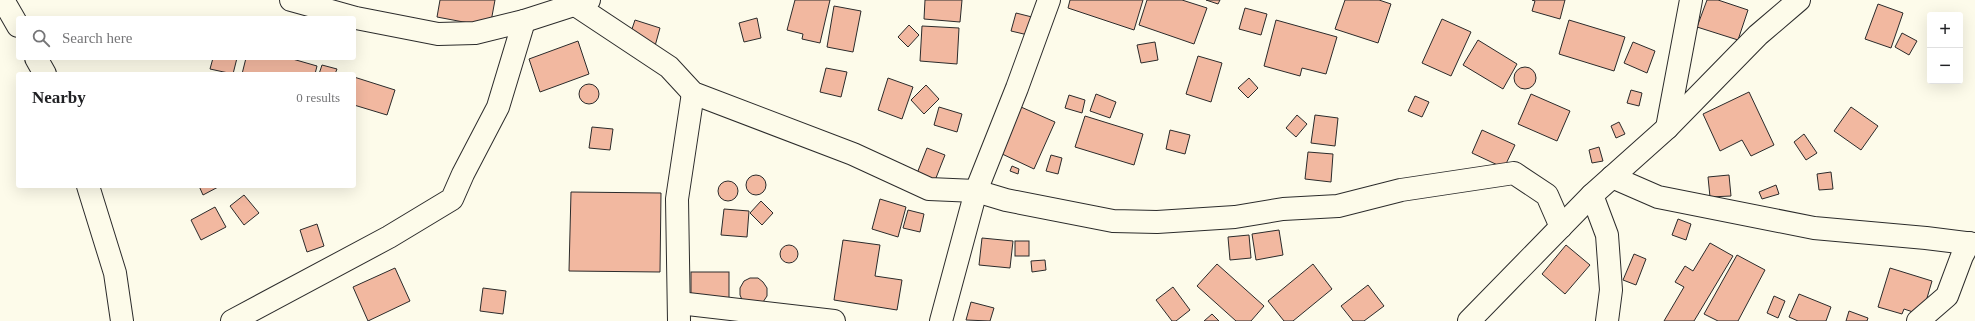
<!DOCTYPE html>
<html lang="en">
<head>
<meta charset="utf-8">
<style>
	:root { --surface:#fff; --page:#f6f6f6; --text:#202124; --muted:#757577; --line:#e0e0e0 }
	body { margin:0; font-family:"Times New Roman",serif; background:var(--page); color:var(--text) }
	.controls { position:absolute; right:12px; top:12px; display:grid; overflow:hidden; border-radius:4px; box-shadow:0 4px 16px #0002 }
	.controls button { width:36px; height:36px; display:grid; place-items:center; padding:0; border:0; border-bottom:1px solid var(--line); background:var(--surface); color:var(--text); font:20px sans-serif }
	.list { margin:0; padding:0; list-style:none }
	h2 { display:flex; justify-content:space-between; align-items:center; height:52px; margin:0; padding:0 16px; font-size:17px }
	h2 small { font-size:13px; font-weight:400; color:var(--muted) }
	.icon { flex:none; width:22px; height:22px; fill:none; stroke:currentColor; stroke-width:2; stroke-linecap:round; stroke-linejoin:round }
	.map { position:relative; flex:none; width:1975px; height:321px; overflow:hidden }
	.search { position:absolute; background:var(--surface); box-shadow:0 4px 16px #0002; left:16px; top:16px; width:340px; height:44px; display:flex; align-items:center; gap:10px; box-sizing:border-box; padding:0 14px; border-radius:4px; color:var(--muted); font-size:15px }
	.panel { position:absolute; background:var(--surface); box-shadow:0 4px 16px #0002; left:16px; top:72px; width:340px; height:116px; border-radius:4px }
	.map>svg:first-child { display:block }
	.building { fill:#f2b8a0; stroke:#2b2b2b }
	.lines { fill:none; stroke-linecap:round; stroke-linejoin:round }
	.minor-casing { stroke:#2b2b2b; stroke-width:24 }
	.minor { stroke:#fdfbea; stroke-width:22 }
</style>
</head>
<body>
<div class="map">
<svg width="1975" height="321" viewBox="0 0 1975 321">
	<rect width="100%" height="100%" fill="#fdfbea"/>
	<!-- building -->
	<g class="building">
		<polygon points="440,0 495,0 490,27 437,17"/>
		<polygon points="795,0 830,0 820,43 802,39 803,34 787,30"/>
		<polygon points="925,0 962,0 960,22 924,19"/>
		<polygon points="1070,0 1143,0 1134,30 1068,8"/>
		<polygon points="1147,0 1182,0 1207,8 1194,44 1139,25"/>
		<polygon points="1206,0 1220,0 1218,4"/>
		<polygon points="1345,0 1379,0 1391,4 1378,43 1335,29"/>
		<polygon points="1532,0 1565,0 1560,19 1532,11 1535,1"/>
		<polygon points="1707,0 1718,0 1748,10 1738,40 1697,27"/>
		<polygon points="1878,4 1903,13 1891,48 1865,39"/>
		<polygon points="834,6 861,11 853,52 827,47"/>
		<polygon points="1245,8 1267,14 1261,35 1239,29"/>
		<polygon points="1016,13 1032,17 1028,35 1011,31"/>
		<polygon points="757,18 761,38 744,42 739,23"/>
		<polygon points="1442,19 1471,32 1451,76 1422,63"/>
		<polygon points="635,20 660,28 655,46 629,38"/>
		<polygon points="1276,20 1337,37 1326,74 1302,68 1300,76 1264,66"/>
		<polygon points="1569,20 1625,37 1614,71 1559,54"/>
		<polygon points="909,25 919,35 908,47 898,37"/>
		<polygon points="922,26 959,28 957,64 920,61"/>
		<polygon points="1902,33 1917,41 1909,55 1895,47"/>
		<polygon points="1478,40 1517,64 1503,89 1463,65"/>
		<polygon points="578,41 589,74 540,92 529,59"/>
		<polygon points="1155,42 1158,60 1141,63 1137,45"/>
		<polygon points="1633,42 1655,51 1647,73 1624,63"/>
		<polygon points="1198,56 1222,63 1211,102 1186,94"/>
		<polygon points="213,58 237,58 233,74 210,69"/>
		<polygon points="246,58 289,58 317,66 315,74 242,74"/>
		<polygon points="322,65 337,69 335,74 319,74"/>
		<circle cx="1525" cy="78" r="11"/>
		<polygon points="826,68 847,72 841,97 820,92"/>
		<polygon points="354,77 395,90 387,115 354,105"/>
		<polygon points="888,78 913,87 902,119 878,110"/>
		<polygon points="1249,78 1258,88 1248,98 1238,88"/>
		<circle cx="589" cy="94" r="10"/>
		<polygon points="926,85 939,99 924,114 911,100"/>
		<polygon points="1631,90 1642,93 1639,106 1627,103"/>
		<polygon points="1749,92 1774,145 1751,156 1742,140 1720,151 1703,114"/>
		<polygon points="1096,94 1116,102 1110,118 1090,111"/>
		<polygon points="1531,94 1570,111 1557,141 1518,124"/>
		<polygon points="1069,95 1085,100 1082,113 1065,108"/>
		<polygon points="1415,96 1429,102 1422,117 1408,111"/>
		<polygon points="939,107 962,114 957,132 934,125"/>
		<polygon points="1021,107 1055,122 1034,169 1000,153"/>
		<polygon points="1851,107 1878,126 1861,150 1834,131"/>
		<polygon points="1297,115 1307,124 1296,137 1286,128"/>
		<polygon points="1315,115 1338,118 1335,146 1311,143"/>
		<polygon points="1085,116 1143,134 1134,165 1075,147"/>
		<polygon points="1619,122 1625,134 1616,138 1611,126"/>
		<polygon points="592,127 613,129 610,150 589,148"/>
		<polygon points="1170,130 1190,135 1185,154 1166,149"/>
		<polygon points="1482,130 1515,145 1504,168 1472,153"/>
		<polygon points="1804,134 1817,153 1806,160 1794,142"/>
		<polygon points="1599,147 1603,161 1592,163 1589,150"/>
		<polygon points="927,148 945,155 934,183 916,176"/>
		<polygon points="1308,152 1333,154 1331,182 1305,179"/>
		<polygon points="1051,155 1062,158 1058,174 1046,171"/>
		<polygon points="1012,166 1019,169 1018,174 1010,171"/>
		<polygon points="1831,172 1833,189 1819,190 1817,174"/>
		<polygon points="1729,175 1731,196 1710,197 1708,177"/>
		<circle cx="756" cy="185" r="10"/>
		<circle cx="728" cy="191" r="10"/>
		<polygon points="1776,185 1779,194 1762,199 1759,192"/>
		<polygon points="199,186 220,186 203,195"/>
		<polygon points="571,192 661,193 660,272 569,271"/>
		<polygon points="244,195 259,213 244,225 230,206"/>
		<polygon points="880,199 906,207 898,237 872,229"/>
		<polygon points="761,201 773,213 762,225 750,213"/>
		<polygon points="215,207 226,227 201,240 191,220"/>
		<polygon points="724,209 749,211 747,237 721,235"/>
		<polygon points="908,210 924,214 920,232 903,228"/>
		<polygon points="1678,219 1691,224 1686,240 1672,235"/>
		<polygon points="317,224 324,246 307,252 300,230"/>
		<polygon points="1279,230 1283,255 1256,260 1252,234"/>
		<polygon points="1249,235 1251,258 1230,260 1228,237"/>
		<polygon points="982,238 1013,241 1010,268 979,265"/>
		<polygon points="843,240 880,245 875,276 902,280 897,310 834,300"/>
		<rect x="1015" y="241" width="14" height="15"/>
		<polygon points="1710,243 1733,256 1694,321 1664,321 1684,287 1675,282 1685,266 1693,271"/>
		<polygon points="1566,245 1590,265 1565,294 1542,274"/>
		<circle cx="789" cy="254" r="9"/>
		<polygon points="1634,254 1646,259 1636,285 1623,280"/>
		<polygon points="1737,255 1765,270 1738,321 1718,321 1704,314"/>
		<polygon points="1045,260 1046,270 1032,272 1031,261"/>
		<polygon points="1217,264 1264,306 1251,321 1236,321 1197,286"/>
		<polygon points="1313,264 1332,289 1293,321 1284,321 1268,301"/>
		<polygon points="395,268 410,301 368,321 353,287"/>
		<polygon points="1890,268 1932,281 1922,315 1904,309 1902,314 1878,307"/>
		<rect x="691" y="272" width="38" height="30"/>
		<polygon points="750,278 758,278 763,282 767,288 767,296 763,302 743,302 740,295 740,288 744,281"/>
		<polygon points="1368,285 1384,306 1364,321 1353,321 1341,306"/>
		<polygon points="1173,287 1190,310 1176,321 1172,321 1156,300"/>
		<polygon points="483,288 506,291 503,314 480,311"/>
		<polygon points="1799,294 1831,307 1826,321 1798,321 1789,317"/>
		<polygon points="1774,296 1785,301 1778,318 1767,313"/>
		<polygon points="971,302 994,308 990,321 966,320"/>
		<polygon points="1849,311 1868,318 1867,321 1846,321"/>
		<polygon points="1212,314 1219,321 1204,321"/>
	</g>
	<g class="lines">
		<!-- minor casing -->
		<g class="minor-casing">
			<g id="minor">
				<polyline points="3,0 18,26"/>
				<polyline points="291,0 356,18 438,34 475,33 524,21 589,0"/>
				<polyline points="577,6 669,67 693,93 853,154 929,189 976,191 1006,200 1113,221 1157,222 1235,217 1283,209 1338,206 1401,190 1514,173 1547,195 1561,227"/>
				<polyline points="36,58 45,74"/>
				<polyline points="1667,128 1691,0"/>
				<polyline points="1612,177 1658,197 1814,228 1926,238 1975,244"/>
				<polyline points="88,186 115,273 122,321"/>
				<polyline points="1592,195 1607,235 1611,290 1607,321"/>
				<polyline points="679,303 834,321"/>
				<polyline points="232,321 389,237 452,199 463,174 498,107 524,21"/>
				<polyline points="679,321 677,199 693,93"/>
				<polyline points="941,321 976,191 1017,88 1049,0"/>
				<polyline points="1469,321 1592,195 1667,128 1758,35 1799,0"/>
				<polyline points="1918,321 1947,296 1962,256 1969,243"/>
			</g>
		</g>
		<!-- minor -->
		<use href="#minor" class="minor"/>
	</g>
</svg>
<div class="controls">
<button>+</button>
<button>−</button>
</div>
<div class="search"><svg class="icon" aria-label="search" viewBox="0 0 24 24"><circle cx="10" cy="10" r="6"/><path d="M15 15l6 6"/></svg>Search here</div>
<section class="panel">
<h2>Nearby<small>0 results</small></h2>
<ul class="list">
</ul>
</section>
</div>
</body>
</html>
